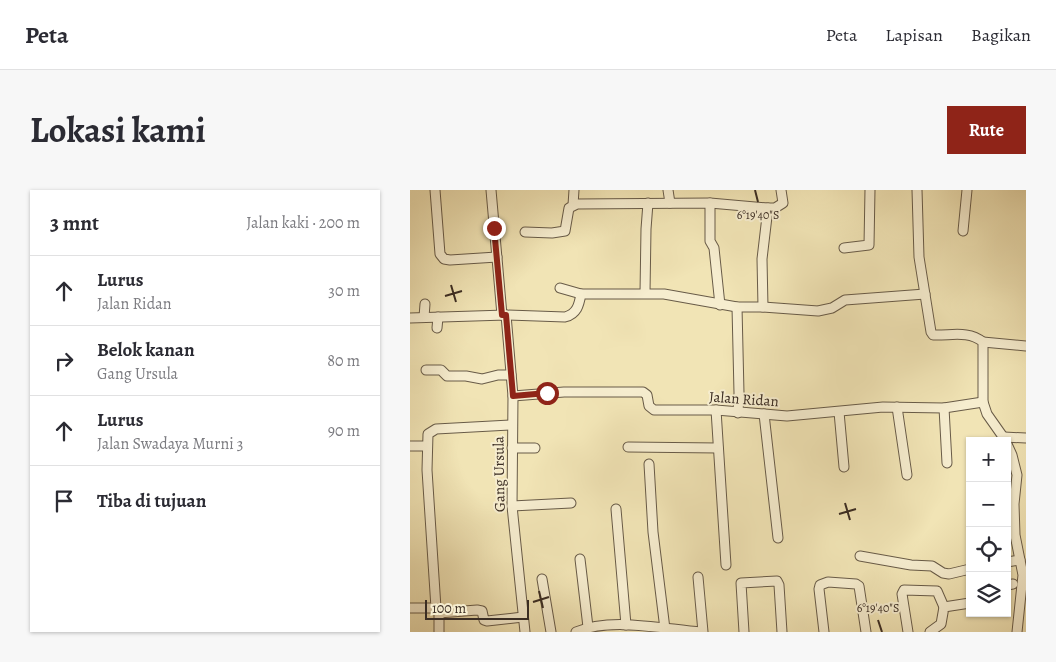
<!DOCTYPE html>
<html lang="id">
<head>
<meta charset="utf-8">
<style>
	:root { --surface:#fff; --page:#f7f7f7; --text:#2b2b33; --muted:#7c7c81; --line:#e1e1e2; --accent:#8f2418 }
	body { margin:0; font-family:Alegreya,serif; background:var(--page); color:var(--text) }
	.controls { position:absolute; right:15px; bottom:15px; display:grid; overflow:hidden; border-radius:0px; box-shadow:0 1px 4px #0004 }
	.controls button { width:45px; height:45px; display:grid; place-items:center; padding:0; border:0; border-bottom:1px solid var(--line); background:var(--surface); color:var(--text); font:25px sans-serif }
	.scale { position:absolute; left:15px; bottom:12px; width:104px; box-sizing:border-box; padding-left:5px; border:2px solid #3b2d23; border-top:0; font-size:14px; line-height:18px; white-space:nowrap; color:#3b2d23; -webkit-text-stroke:4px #f6edcf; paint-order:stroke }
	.stop { position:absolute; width:15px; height:15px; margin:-11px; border:4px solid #8f2418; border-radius:50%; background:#fff }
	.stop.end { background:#8f2418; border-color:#fff; box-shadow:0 1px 5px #0008 }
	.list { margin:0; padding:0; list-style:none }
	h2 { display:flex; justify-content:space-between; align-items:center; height:65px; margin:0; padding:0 20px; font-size:21px }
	h2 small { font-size:16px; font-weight:400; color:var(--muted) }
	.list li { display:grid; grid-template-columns:32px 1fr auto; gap:15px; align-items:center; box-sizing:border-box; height:70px; padding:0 20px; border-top:1px solid var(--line) }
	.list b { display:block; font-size:19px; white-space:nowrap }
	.list p { margin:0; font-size:16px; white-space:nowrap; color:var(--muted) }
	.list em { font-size:16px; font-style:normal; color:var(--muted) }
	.icon { flex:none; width:28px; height:28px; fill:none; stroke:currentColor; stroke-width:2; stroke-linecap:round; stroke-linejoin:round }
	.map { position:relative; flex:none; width:616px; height:442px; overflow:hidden; border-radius:0px }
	header { display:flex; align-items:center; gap:30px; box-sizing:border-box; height:70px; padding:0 25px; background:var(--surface); border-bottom:1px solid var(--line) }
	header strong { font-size:24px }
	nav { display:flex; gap:28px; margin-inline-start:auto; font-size:18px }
	.intro { display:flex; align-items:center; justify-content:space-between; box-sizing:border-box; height:120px; padding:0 30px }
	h1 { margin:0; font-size:35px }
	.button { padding:12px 22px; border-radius:0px; background:var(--accent); color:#fff; font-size:18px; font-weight:700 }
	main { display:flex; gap:30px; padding:0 30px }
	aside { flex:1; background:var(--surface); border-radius:0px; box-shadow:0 1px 4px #0004 }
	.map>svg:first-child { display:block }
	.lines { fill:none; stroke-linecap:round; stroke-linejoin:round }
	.minor-casing { stroke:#685b48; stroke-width:11 }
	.minor { stroke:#f6edcf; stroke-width:9 }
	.route { stroke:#8f2418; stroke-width:6 }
	.ticks { fill:none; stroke:#3b2d23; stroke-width:2 }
	.labels { text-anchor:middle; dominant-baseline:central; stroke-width:4; stroke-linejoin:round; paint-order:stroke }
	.street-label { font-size:15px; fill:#3b2d23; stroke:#f6edcf }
	.ticks-label { font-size:12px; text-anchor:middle; fill:#3b2d23; stroke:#f6edcf; stroke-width:4; stroke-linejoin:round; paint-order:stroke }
</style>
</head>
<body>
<header>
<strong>Peta</strong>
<nav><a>Peta</a><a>Lapisan</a><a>Bagikan</a></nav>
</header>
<div class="intro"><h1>Lokasi kami</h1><a class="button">Rute</a></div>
<main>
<aside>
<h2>3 mnt<small>Jalan kaki · 200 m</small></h2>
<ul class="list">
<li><svg class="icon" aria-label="ahead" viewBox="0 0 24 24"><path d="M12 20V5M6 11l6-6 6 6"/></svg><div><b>Lurus</b><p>Jalan Ridan</p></div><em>30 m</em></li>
<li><svg class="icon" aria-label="right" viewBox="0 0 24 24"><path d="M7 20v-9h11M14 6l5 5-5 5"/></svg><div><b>Belok kanan</b><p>Gang Ursula</p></div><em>80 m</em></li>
<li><svg class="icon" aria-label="ahead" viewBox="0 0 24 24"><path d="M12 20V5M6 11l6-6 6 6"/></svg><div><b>Lurus</b><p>Jalan Swadaya Murni 3</p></div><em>90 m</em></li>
<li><svg class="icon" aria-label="arrive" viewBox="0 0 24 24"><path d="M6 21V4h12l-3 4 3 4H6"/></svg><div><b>Tiba di tujuan</b></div></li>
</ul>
</aside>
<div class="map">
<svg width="616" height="442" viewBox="0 0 616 442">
	<rect width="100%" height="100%" fill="#f1e4b5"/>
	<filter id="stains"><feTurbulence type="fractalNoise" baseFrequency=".004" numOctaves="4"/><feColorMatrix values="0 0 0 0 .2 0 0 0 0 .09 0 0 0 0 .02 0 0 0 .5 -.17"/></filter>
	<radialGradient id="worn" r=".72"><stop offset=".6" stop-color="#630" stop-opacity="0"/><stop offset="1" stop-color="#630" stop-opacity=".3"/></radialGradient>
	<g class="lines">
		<!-- minor casing -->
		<g class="minor-casing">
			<g id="minor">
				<polyline points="25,0 30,64 34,69 40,70 87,67"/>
				<polyline points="81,0 92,125"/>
				<polyline points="258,0 260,13"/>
				<path d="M507 0 509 67 521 142 523 145H527C544 145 559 141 573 152V212L577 224 596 251"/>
				<polyline points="300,13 300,51 304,58 310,115"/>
				<polyline points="163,15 164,0"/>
				<polyline points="553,41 557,0"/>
				<polyline points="115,42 142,43 155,41 159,18 167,14 300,13 358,18 365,18 373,13 371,0"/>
				<polyline points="434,58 459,55 460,0"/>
				<polyline points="150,98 171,104"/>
				<polyline points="235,103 236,39 238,13"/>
				<polyline points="327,117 329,203 328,223"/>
				<polyline points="353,117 352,69 358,18"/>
				<polyline points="96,125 103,206 102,316 115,442"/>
				<polyline points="14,127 15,114"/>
				<path d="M0 128 96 125 155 127C167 124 169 115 171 104H254L327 117H353L408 121 422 118 435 110 515 104"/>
				<polyline points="27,138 28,127"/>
				<polyline points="573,152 616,156"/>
				<polyline points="16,180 31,180 37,186 56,186 72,189 88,185 101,185"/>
				<polyline points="103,206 154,202 233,202 237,205 239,216 244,220 306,220 377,226 473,217 534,218 573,212"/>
				<polyline points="487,217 497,285"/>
				<polyline points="534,218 537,273"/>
				<polyline points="306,220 316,375"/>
				<polyline points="429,222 434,277"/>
				<polyline points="354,224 368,348"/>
				<polyline points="594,247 616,248"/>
				<polyline points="597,254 602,265 607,285 604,314 605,345 613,385 607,442"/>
				<polyline points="0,256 17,256"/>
				<polyline points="218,257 308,258"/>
				<polyline points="102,258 125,258"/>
				<polyline points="239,274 243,342 255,439"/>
				<polyline points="102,316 161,313"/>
				<polyline points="206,319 216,435"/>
				<polyline points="450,366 501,375 522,376 533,383 539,384 560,379"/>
				<polyline points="170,369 178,437"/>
				<polyline points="597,372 610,370"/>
				<polyline points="288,387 293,442"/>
				<polyline points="132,389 141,442"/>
				<polyline points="597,395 603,394"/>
				<polyline points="0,418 26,418 29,420 29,442"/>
				<polyline points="26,418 17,280 18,244 26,239 102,235"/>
				<polyline points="29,423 67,420 72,421 74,430 77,431 113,427"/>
				<path d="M166 442C201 427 253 439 291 442"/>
				<polyline points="334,442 331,393 367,391 369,395 372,442"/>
				<polyline points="414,442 409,399 410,395 418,392 446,394 449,396 456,442"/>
				<polyline points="498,442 492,404 494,400 527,401 534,417"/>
				<polyline points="520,442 531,434 534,417 560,413"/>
			</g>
		</g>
		<!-- minor -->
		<use href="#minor" class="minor"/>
	</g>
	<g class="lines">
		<!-- route -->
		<polyline class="route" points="84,38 92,125 96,125 103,206 137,203"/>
	</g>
	<!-- ticks -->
	<path class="ticks" d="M345 0 348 12M41 95 46 112M35 106 52 101M435 313 440 330M429 324 446 319M129 401 133 418M123 412 139 407M468 430 472 442"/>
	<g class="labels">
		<!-- street labels -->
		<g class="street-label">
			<text transform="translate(334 209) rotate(4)">Jalan Ridan</text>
			<text transform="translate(89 284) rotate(-91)">Gang Ursula</text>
		</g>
	</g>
	<g class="ticks-label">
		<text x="348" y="29">6°19'40"S</text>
		<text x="468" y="422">6°19'40"S</text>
	</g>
	<rect width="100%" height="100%" filter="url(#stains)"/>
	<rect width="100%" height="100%" fill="url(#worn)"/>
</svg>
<div class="controls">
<button>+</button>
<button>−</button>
<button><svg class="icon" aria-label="locate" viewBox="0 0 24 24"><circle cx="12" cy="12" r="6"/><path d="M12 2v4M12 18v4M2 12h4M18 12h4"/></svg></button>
<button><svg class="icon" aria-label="layers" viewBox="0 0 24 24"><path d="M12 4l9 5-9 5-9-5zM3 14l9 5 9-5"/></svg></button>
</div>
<div class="scale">100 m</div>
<div class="stop" style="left:137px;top:203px"></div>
<div class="stop end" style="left:84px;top:38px"></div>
</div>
</main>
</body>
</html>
